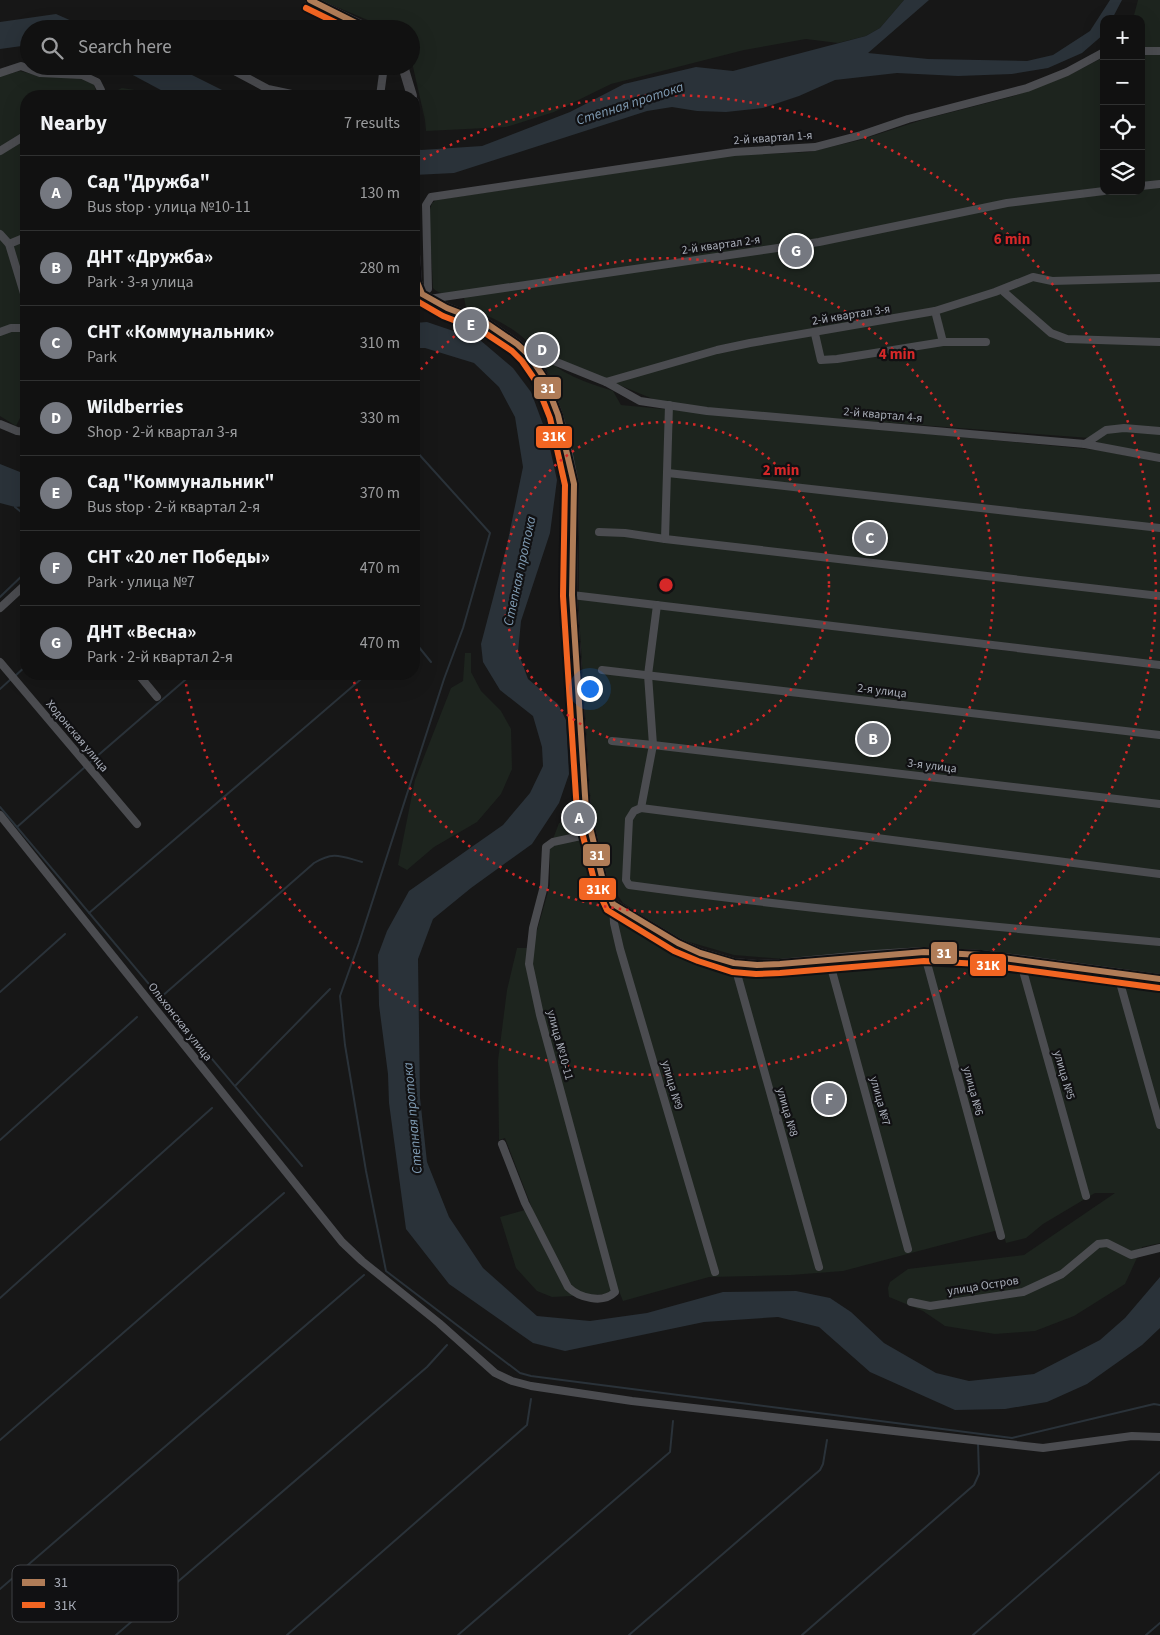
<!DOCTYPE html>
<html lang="en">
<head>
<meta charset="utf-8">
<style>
	:root { --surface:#111; --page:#1e1f1f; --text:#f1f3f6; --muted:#9c9d9f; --line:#303131; --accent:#757880 }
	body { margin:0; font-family:"Source Sans 3",sans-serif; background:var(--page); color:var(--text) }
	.controls { position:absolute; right:15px; top:15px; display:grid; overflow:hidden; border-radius:10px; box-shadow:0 5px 20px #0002 }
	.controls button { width:45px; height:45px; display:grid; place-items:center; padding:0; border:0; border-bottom:1px solid var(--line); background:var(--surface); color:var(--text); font:25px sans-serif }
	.you { position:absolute; left:589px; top:688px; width:18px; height:18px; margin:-12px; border:4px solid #fff; border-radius:50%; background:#1a73e8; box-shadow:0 0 0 8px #1a73e833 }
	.badge { display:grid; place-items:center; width:32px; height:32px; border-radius:50%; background:var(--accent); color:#fff; font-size:16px; font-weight:700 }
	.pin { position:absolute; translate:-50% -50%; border:2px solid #fff; box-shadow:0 1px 5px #0006 }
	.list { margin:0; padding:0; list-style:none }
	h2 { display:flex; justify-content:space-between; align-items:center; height:65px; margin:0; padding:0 20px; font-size:21px }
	h2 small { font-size:16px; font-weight:400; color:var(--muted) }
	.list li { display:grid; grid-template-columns:32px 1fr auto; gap:15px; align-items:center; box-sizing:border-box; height:75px; padding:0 20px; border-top:1px solid var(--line) }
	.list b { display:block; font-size:19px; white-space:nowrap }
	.list p { margin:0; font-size:16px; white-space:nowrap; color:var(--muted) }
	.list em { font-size:16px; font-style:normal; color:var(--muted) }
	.icon { flex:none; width:28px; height:28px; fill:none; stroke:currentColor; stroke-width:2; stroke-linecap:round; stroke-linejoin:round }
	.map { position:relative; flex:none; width:1160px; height:1635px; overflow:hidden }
	.search { position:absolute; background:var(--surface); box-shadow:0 5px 20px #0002; left:20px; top:20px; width:400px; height:55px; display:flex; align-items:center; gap:12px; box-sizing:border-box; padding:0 18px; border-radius:28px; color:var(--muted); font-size:19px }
	.panel { position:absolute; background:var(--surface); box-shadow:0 5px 20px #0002; left:20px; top:90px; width:400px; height:590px; border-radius:20px }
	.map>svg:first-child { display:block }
	.green { fill:#1d241e }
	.water { fill:#2a3239 }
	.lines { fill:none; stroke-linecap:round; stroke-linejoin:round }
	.stream { stroke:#2a3239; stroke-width:2 }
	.street { stroke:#4b4c50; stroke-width:8 }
	.secondary { stroke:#4a4a4e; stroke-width:10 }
	.bus-1-casing { stroke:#111113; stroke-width:10 }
	.bus-2-casing { stroke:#111113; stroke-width:10 }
	.bus-1 { stroke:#b07c57; stroke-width:6 }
	.bus-2 { stroke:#f26522; stroke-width:6 }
	.ring { fill:none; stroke:#d62828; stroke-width:2.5; stroke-dasharray:2.5 5 }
	.labels { text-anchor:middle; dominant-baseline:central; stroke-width:4.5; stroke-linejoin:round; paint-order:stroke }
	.street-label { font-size:12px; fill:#a8adb8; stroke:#111113 }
	.water-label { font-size:14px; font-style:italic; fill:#7f9bb3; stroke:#111113 }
	.key { fill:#111113; stroke:#3e4045; stroke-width:1 }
	.key-label { font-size:14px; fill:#a8adb8 }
	.centre { fill:#d62828; stroke:#111113; stroke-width:2.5 }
	.ring-label { font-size:15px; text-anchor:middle; font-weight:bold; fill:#d62828; stroke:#111113; stroke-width:4.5; stroke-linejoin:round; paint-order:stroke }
	.line-badge { stroke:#111113; stroke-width:2 }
	.badge-label { font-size:14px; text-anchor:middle; font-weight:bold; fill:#fff }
</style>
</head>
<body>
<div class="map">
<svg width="1160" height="1635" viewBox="0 0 1160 1635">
	<rect width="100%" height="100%" fill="#171717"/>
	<!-- green -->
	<g class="green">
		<polygon points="320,0 904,0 880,28 866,36 838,43 806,39 744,50 611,84 554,112 506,127 426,131 425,120 411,58 411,29 389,29"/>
		<path d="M1138 0H1160V458L1105 446 1090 438 708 409 653 399 535 350C518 329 492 316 466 308L463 292C453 293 441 297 433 288L429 213 432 203 436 200 736 155 809 152 860 140 925 119 1014 96 1067 76 1104 57V191H1141V19H1133Z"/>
		<polygon points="20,71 40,76 81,78 94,84 97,96 26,96 26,406 16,426 0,416 0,76"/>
		<polygon points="122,88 135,90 145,96 106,96"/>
		<path d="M549 359C560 375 595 385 613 391L621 405 1097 450 1160 462V661L579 593V483L563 418 546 368Z"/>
		<polygon points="578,599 1160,669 1160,976 901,949 783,959 734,955 679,939 623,903 607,880 591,809"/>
		<polygon points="465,653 471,653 471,672 481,691 501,711 511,729 512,769 501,794 477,822 434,847 407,870 398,865 415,780 451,688 463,681"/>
		<polygon points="581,822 609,915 623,913 712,961 742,971 944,955 1160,982 1160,1243 1142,1247 1125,1284 1074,1316 1035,1331 995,1334 945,1326 923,1311 889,1297 888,1288 890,1282 908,1269 1024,1255 1115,1193 1095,1193 1043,1224 1026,1238 1006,1243 1002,1229 843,1271 791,1275 709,1277 623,1301 619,1291 611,1294 552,1297 537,1291 516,1268 500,1217 532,1208 505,1138 499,1140 498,1061 507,990 517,948 532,948 550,885 550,847 559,823"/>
	</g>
	<!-- water -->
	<g class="water">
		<polygon points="904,0 929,0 868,53 928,59 1027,61 1053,55 1090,31 1110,0 1122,0 1112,19 1104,19 1104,34 1082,53 1048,68 1012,74 958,76 897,73 835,80 799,96 763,108 726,112 697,111 672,107 647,111 454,173 414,175 414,148 421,150 482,146 570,112 624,84 696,67 733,71 866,36 880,28"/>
		<polygon points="56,14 90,29 29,29 29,45 0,49 0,22"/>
		<polygon points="116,66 174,66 234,96 172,96"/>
		<polygon points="427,322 480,340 513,368 531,392 547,435 557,480 550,533 521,621 518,652 528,679 558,704 566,720 569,774 559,803 532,844 471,888 433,919 418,959 420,1098 427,1162 449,1217 483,1268 537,1316 590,1321 647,1313 723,1292 796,1291 830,1298 851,1312 884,1343 936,1373 969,1381 1034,1374 1100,1340 1125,1318 1160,1277 1160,1328 1142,1345 1087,1384 1047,1402 1005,1409 955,1410 870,1372 819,1327 778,1317 704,1322 565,1351 533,1343 449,1284 406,1229 389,1103 388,1074 379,1005 378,955 387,931 409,891 503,825 530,793 543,766 542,747 533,716 500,690 483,662 481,644 507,545 523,467 515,417 499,387 474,363 425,348 414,348 414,323"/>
		<polygon points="0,464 20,472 26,472 26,506 15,507 0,503"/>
	</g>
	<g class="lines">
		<!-- stream -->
		<g class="stream">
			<polyline points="414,451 416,451 490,533 463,628 444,679 359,943 340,996 345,1045 366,1171 386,1271 520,1373 531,1376 1012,1438 1154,1404 1160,1405"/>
			<polyline points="15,507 26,516"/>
			<polyline points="0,597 26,572"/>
			<polyline points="414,641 431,662"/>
			<polyline points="15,676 26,666"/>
			<polyline points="0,689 11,679"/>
			<polyline points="88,764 192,674"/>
			<polyline points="0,807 302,1166"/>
			<polyline points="17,827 85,767"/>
			<polyline points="89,913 367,674"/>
			<polyline points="0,992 65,934"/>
			<path d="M160 998 314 863C334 851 340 856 362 862"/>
			<polyline points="235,1086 330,989"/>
			<polyline points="0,1140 137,1017"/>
			<polyline points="0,1298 212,1108"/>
			<polyline points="0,1440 284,1193"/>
			<polyline points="0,1589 364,1275"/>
			<polyline points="116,1635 427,1367 447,1345"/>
			<polyline points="287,1635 527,1425 531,1399"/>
			<polyline points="458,1635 670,1452 673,1421"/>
			<polyline points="629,1635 820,1470 823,1464 827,1440"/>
			<polyline points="802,1635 974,1485 979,1474 978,1443"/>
			<polyline points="973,1635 1160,1472"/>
			<polyline points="1146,1635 1160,1623"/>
		</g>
		<!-- street -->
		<g class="street">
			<polyline points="1141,51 1160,51"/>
			<polyline points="225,66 268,89 301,96"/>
			<polyline points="0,73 21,66 40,73 82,75 97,82 101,90 99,96"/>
			<polyline points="380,96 384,66"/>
			<polyline points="0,151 26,135"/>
			<polyline points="1141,186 1160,184"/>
			<polyline points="0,234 9,244 26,300"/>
			<polyline points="9,244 26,237"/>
			<polyline points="1004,292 1051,333 1067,339 1160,342"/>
			<polyline points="414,295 422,294 428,289 426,205 431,197 734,152 815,147 861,135 908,119 1027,88 1067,72 1104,52"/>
			<polyline points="429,299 819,242 1007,203 1104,191"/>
			<polyline points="935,311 943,342"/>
			<polyline points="0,332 11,328 26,328"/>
			<polyline points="815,334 821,360 837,359 943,342 986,342"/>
			<polyline points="529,355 549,359 606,382 717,350 750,343 935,311 995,292 1033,277 1052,281 1160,278"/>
			<polyline points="606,382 640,401 707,411 1085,444 1106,430 1124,428 1160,431"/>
			<polyline points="0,424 17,431 26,432"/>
			<polyline points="1085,444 1160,458"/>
			<polyline points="668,473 1160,528"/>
			<polyline points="599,532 625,533 665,539 1160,596"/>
			<polyline points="665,539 669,405"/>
			<polyline points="572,595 1160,665"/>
			<path d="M657 605 648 675 653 745 641 808 634 811 629 819 626 880 629 885C805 909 983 926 1160 942"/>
			<polyline points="0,608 26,584"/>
			<polyline points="0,662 137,824"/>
			<polyline points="602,670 1160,735"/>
			<polyline points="138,674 157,697"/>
			<polyline points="612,741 653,745 1160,804"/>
			<polyline points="641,808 1160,874"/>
			<polyline points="0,815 342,1242 362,1261 439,1323 495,1373 512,1381 531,1386 632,1401 1043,1448 1132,1436 1160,1437"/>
			<polyline points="613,904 614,923 620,949 715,1272"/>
			<polyline points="924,952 1001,1236"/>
			<polyline points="829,960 908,1249"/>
			<polyline points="1020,960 1086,1196"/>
			<polyline points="734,963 819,1267"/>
			<polyline points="1117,972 1160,1125"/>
			<path d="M502 1144 525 1203 568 1287C579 1298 603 1304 615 1292L540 1015 529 964 533 928 544 886 546 847 553 842 590 834"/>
			<polyline points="911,1302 930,1306 1023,1292 1062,1274 1098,1244 1107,1243 1131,1255 1160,1248"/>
		</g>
		<!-- secondary -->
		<g class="secondary">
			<polyline points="310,0 369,29"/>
			<polyline points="403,66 412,96"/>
			<polyline points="414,102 414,233"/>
			<polyline points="414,240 417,282 422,294 447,308 486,323 517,344 529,355 543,376 558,415 566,445 574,484 572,595 586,811 603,881 613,904 678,943 700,953 734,963 757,965 780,964 874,955 924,952 981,955 1020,960 1160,979"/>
		</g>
		<!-- bus-1 casing -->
		<g class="bus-1-casing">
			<g id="bus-1">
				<polyline points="310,0 368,29"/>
				<polyline points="414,102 414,233"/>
				<polyline points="414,240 417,282 422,294 447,308 486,323 517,344 529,355 543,376 558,415 574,484 572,595 586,811 603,881 613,904 678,943 700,953 734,963 757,965 780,964 924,952 981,955 1160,979"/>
			</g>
		</g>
		<!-- bus-2 casing -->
		<g class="bus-2-casing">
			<g id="bus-2">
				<polyline points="306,8 349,29"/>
				<polyline points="414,297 417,301 443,316 482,331 512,351 522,361 535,380 550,418 565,485 563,596 577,812 595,884 607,910 674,951 698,961 732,972 756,974 780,973 924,961 980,964 1159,988"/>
			</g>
		</g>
		<!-- bus-1 -->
		<use href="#bus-1" class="bus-1"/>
		<!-- bus-2 -->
		<use href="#bus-2" class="bus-2"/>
	</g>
	<!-- distance rings -->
	<g class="ring">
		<circle cx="666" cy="585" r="163"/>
		<path d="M416 375A327 327 0 1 1 352 675"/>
		<path d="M417 163A490 490 0 1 1 184 674"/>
	</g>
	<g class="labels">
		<!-- street labels -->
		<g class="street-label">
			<text transform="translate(773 138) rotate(-4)">2-й квартал 1-я</text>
			<text transform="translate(721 245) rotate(-8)">2-й квартал 2-я</text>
			<text transform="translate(851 315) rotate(-9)">2-й квартал 3-я</text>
			<text transform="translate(883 415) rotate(5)">2-й квартал 4-я</text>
			<text transform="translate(882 691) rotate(7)">2-я улица</text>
			<text transform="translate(77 736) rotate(50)">Ходонская улица</text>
			<text transform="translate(932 766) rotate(7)">3-я улица</text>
			<text transform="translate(180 1022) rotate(52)">Ольхонская улица</text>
			<text transform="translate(560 1045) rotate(75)">улица №10-11</text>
			<text transform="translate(1064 1075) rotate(74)">улица №5</text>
			<text transform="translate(672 1085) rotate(74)">улица №9</text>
			<text transform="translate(973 1091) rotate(75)">улица №6</text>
			<text transform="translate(880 1101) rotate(75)">улица №7</text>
			<text transform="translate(787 1112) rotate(74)">улица №8</text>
			<text transform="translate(983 1286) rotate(-9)">улица Остров</text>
		</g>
		<!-- water labels -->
		<g class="water-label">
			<text transform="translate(630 104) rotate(-18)">Степная протока</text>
			<text transform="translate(520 571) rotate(-78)">Степная протока</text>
			<text transform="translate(413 1118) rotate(-95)">Степная протока</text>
		</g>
	</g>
	<!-- legend -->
	<rect x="12" y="1565" width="166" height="57" rx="8" class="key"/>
	<rect x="22" y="1579" width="23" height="7" fill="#b07c57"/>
	<rect x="22" y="1602" width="23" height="6" fill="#f26522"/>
	<g class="key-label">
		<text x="54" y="1587">31</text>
		<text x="54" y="1610">31К</text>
	</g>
	<circle cx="666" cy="585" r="8" class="centre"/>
	<g class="ring-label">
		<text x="1012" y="244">6 min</text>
		<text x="897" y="359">4 min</text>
		<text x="781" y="475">2 min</text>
	</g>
	<g class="line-badge">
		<rect x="533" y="376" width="29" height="24" rx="5" fill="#b07c57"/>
		<rect x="535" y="425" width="38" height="24" rx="5" fill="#f26522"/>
		<rect x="582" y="843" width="29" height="24" rx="5" fill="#b07c57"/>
		<rect x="578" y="877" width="39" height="24" rx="5" fill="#f26522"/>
		<rect x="930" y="941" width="28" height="24" rx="5" fill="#b07c57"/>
		<rect x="969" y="953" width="38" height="24" rx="5" fill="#f26522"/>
	</g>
	<g class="badge-label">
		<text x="548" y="393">31</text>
		<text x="554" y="441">31К</text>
		<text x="597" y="860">31</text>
		<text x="598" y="894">31К</text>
		<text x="944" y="958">31</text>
		<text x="988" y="970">31К</text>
	</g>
</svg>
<div class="controls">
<button>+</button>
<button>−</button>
<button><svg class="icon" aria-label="locate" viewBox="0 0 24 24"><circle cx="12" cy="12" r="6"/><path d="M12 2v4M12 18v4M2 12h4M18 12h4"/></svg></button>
<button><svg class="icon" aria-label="layers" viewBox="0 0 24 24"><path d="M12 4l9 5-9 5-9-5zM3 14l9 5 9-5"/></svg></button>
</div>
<div class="you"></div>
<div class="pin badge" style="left:579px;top:818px">A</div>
<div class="pin badge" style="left:873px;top:739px">B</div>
<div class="pin badge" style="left:870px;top:538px">C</div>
<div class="pin badge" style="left:542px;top:350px">D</div>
<div class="pin badge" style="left:471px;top:325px">E</div>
<div class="pin badge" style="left:829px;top:1099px">F</div>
<div class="pin badge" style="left:796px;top:251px">G</div>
<div class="search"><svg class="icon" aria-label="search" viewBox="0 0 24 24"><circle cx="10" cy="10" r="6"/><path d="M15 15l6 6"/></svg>Search here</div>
<section class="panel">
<h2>Nearby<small>7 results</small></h2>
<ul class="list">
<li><span class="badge">A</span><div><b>Сад &quot;Дружба&quot;</b><p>Bus stop · улица №10-11</p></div><em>130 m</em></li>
<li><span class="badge">B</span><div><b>ДНТ «Дружба»</b><p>Park · 3-я улица</p></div><em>280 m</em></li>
<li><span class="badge">C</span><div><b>СНТ «Коммунальник»</b><p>Park</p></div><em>310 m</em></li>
<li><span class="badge">D</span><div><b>Wildberries</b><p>Shop · 2-й квартал 3-я</p></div><em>330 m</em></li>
<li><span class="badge">E</span><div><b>Сад &quot;Коммунальник&quot;</b><p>Bus stop · 2-й квартал 2-я</p></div><em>370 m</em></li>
<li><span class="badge">F</span><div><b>СНТ «20 лет Победы»</b><p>Park · улица №7</p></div><em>470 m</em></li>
<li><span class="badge">G</span><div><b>ДНТ «Весна»</b><p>Park · 2-й квартал 2-я</p></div><em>470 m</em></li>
</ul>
</section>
</div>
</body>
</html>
